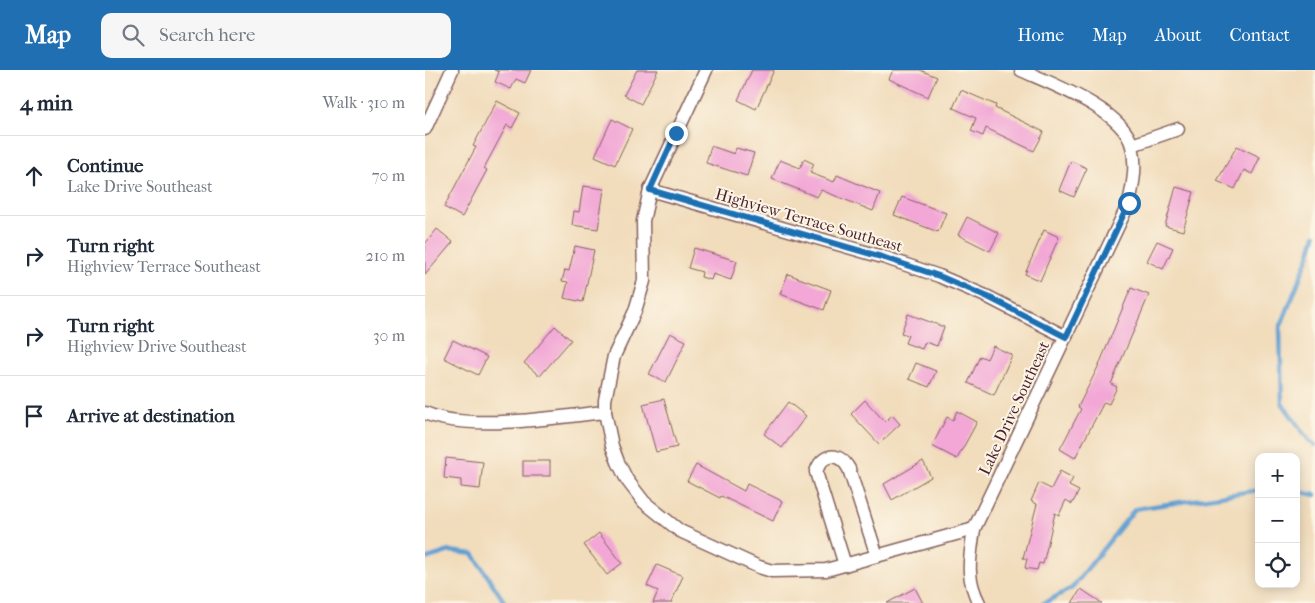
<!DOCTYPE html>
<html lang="en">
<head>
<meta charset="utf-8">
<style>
	:root { --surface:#fff; --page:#f6f6f7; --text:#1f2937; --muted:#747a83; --line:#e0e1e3; --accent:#1f6fb2 }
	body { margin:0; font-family:"IM FELL French Canon",serif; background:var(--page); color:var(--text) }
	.controls { position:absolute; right:15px; bottom:15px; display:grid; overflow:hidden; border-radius:10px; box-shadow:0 2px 12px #0003 }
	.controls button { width:45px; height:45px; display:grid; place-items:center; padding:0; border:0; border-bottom:1px solid var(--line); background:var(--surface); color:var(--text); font:25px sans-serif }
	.stop { position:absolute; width:15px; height:15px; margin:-11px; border:4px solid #1f6fb2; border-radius:50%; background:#fff }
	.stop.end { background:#1f6fb2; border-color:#fff; box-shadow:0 1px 5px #0008 }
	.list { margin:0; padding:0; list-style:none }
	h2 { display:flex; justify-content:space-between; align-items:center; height:65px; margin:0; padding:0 20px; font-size:21px }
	h2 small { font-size:16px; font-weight:400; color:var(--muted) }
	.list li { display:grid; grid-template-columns:32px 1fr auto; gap:15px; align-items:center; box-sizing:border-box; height:80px; padding:0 20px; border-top:1px solid var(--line) }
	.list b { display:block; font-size:19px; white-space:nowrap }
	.list p { margin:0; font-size:16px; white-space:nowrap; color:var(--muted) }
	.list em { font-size:16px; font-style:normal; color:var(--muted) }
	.icon { flex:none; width:28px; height:28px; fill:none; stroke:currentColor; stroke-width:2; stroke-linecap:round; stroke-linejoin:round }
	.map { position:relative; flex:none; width:890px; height:533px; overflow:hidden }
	header { display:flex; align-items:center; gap:30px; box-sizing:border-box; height:70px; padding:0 25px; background:var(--accent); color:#fff }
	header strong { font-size:24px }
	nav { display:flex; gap:28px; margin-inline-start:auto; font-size:18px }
	.search { width:350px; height:45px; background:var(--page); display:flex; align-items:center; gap:12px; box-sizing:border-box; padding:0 18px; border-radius:10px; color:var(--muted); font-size:19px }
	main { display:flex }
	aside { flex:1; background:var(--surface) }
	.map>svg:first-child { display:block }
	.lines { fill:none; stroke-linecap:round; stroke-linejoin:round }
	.stream { stroke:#619fd2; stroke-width:4.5 }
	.building { fill:#f2a7d6 }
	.street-casing { stroke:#84615d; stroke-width:15 }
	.street { stroke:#fff; stroke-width:12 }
	.route { stroke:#1f6fb2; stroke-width:6 }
	.labels { text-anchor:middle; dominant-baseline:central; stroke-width:4; stroke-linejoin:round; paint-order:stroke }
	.street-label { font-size:16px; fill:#4a1f2b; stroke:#fcf5e5 }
</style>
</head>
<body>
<header>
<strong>Map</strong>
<div class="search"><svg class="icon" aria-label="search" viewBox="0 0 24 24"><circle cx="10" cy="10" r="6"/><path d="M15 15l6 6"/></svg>Search here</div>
<nav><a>Home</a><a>Map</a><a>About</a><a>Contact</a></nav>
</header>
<main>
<aside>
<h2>4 min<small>Walk · 310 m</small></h2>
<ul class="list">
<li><svg class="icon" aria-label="ahead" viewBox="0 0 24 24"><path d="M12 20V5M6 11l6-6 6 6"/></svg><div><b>Continue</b><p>Lake Drive Southeast</p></div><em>70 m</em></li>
<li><svg class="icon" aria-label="right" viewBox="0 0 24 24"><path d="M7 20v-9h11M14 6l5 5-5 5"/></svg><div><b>Turn right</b><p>Highview Terrace Southeast</p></div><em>210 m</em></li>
<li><svg class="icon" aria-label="right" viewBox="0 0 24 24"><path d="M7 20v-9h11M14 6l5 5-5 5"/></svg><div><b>Turn right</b><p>Highview Drive Southeast</p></div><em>30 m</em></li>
<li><svg class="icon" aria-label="arrive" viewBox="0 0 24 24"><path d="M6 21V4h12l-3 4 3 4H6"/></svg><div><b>Arrive at destination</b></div></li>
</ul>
</aside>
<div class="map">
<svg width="890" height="533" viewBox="0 0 890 533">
	<rect width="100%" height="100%" fill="#fcf5e5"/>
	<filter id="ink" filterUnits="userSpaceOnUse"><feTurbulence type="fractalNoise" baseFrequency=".02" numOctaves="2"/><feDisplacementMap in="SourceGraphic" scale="10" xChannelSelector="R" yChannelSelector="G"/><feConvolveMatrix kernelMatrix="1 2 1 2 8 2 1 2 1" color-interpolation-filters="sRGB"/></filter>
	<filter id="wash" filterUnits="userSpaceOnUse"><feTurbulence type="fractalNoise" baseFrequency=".0096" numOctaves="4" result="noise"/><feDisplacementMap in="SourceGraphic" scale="20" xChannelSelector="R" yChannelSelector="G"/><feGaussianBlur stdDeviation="1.12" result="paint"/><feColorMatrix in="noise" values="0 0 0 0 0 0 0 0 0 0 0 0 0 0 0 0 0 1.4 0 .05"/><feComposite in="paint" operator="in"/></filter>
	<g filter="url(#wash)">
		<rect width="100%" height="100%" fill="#f1dcbb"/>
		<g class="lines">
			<!-- stream -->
			<g class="stream">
				<polyline points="890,165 885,183 855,258 857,333 885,372 890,375"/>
				<polyline points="871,421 890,425"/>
				<polyline points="0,489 25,481 48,484 80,533"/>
				<polyline points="619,533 647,518 710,439 834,420"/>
			</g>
		</g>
		<g id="blocks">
			<!-- building -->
			<g class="building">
				<polygon points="69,0 106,0 100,13 91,9 86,19 70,12 74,2"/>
				<polygon points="212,0 233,0 216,34 199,25"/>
				<polygon points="327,0 349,0 331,39 313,30"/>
				<polygon points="468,0 495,0 512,7 503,27 464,9"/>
				<polygon points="536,20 571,35 570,38 619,62 609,81 561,58 558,66 546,61 551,48 528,38"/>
				<polygon points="72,31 95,43 87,58 82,55 59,98 62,100 37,147 19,137 51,77 48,76"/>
				<polygon points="187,49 207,59 190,95 170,86"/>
				<polygon points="286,76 309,84 311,78 329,83 322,106 281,93"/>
				<polygon points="812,76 835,87 827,104 819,100 810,119 792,111"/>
				<polygon points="379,89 389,94 385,103 409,112 412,105 455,123 448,141 396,120 392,127 347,109 355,90 375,98"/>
				<polygon points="646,91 662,98 649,127 634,120"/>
				<polygon points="158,116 179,119 173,159 147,155 149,141 154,142"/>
				<polygon points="751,117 769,122 758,161 740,156"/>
				<polygon points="477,127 521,143 513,162 469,145"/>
				<polygon points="542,147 574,163 565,181 533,165"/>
				<polygon points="12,159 28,172 0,205 0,174"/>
				<polygon points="619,160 634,167 615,211 600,204"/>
				<polygon points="732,171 748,178 738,199 722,191"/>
				<polygon points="150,176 169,180 158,232 139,228 143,212 137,211 140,200 144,201"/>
				<polygon points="269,178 312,191 306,210 288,204 286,210 276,207 277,202 263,198"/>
				<polygon points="363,204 406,220 399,240 355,224"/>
				<polygon points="706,218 724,225 686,314 692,317 684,334 679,332 650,388 635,379 656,339 653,337 674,295"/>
				<polygon points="483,244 519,257 512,276 500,272 497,279 480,273 483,265 476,263"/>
				<polygon points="130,256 146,270 115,306 99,293"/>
				<polygon points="245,263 261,271 241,312 224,304"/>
				<polygon points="28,270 62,287 53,305 19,288"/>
				<polygon points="568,276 587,285 569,325 543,313 555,286 562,289"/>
				<polygon points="491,293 511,301 504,317 484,309"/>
				<polygon points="239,329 252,377 231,382 218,334"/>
				<polygon points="440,330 460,352 467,345 475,354 454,374 426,344"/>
				<polygon points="363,332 381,346 357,378 339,364"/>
				<polygon points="532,341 552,352 532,389 507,376 522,347 528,350"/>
				<polygon points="21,388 58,392 55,419 36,417 36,410 19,408"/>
				<rect x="98" y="391" width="27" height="15"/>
				<polygon points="498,391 506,407 467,430 459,414"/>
				<polygon points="271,395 319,421 322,414 357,431 348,451 296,426 295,428 262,411"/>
				<polygon points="635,401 648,408 644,416 654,421 647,434 641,430 634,445 630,443 618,494 614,493 612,500 600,498 602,489 598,488 612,434 606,431 614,413 626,419"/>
				<polygon points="174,463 197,493 182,505 159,475"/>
				<polygon points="232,495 258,506 246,533 228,533 233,521 222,516"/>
				<polygon points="490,518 498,533 462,533"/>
				<polygon points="656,519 677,533 647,533"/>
			</g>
		</g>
	</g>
	<g filter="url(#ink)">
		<use href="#blocks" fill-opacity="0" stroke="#84615d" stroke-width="1"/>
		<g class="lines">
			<!-- street casing -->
			<g class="street-casing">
				<g id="street">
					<polyline points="281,0 225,120 218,151 219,211 210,241 189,286 180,330 180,342 187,376 193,392 202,410 219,432 255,461 334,497 347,501 401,500 549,459"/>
					<polyline points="0,59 27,0"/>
					<polyline points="707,75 753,59"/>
					<polyline points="225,120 461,188 514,206 563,227 641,267"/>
					<path d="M0 343C43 362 132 347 180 342"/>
					<path d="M420 495 391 402C397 383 414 381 424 399L452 486"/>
					<path d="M554 533C540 506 545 488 549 459L704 133C708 115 712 95 707 76 698 40 627 14 596 0"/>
				</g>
			</g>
			<!-- street -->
			<use href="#street" class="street"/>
		</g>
	</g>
	<g class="lines" filter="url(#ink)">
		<!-- route -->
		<polyline class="route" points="251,63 225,120 460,188 514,206 563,227 641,267 704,133"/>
	</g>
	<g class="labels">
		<!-- street labels -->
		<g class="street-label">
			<text transform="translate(384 150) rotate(16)">Highview Terrace Southeast</text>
			<text transform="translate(589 338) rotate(-65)">Lake Drive Southeast</text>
		</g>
	</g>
</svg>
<div class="controls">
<button>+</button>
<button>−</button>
<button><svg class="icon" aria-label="locate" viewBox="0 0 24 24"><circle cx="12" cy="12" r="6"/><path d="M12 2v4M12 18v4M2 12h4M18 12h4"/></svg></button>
</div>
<div class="stop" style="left:704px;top:133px"></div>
<div class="stop end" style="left:251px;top:63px"></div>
</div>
</main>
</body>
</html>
